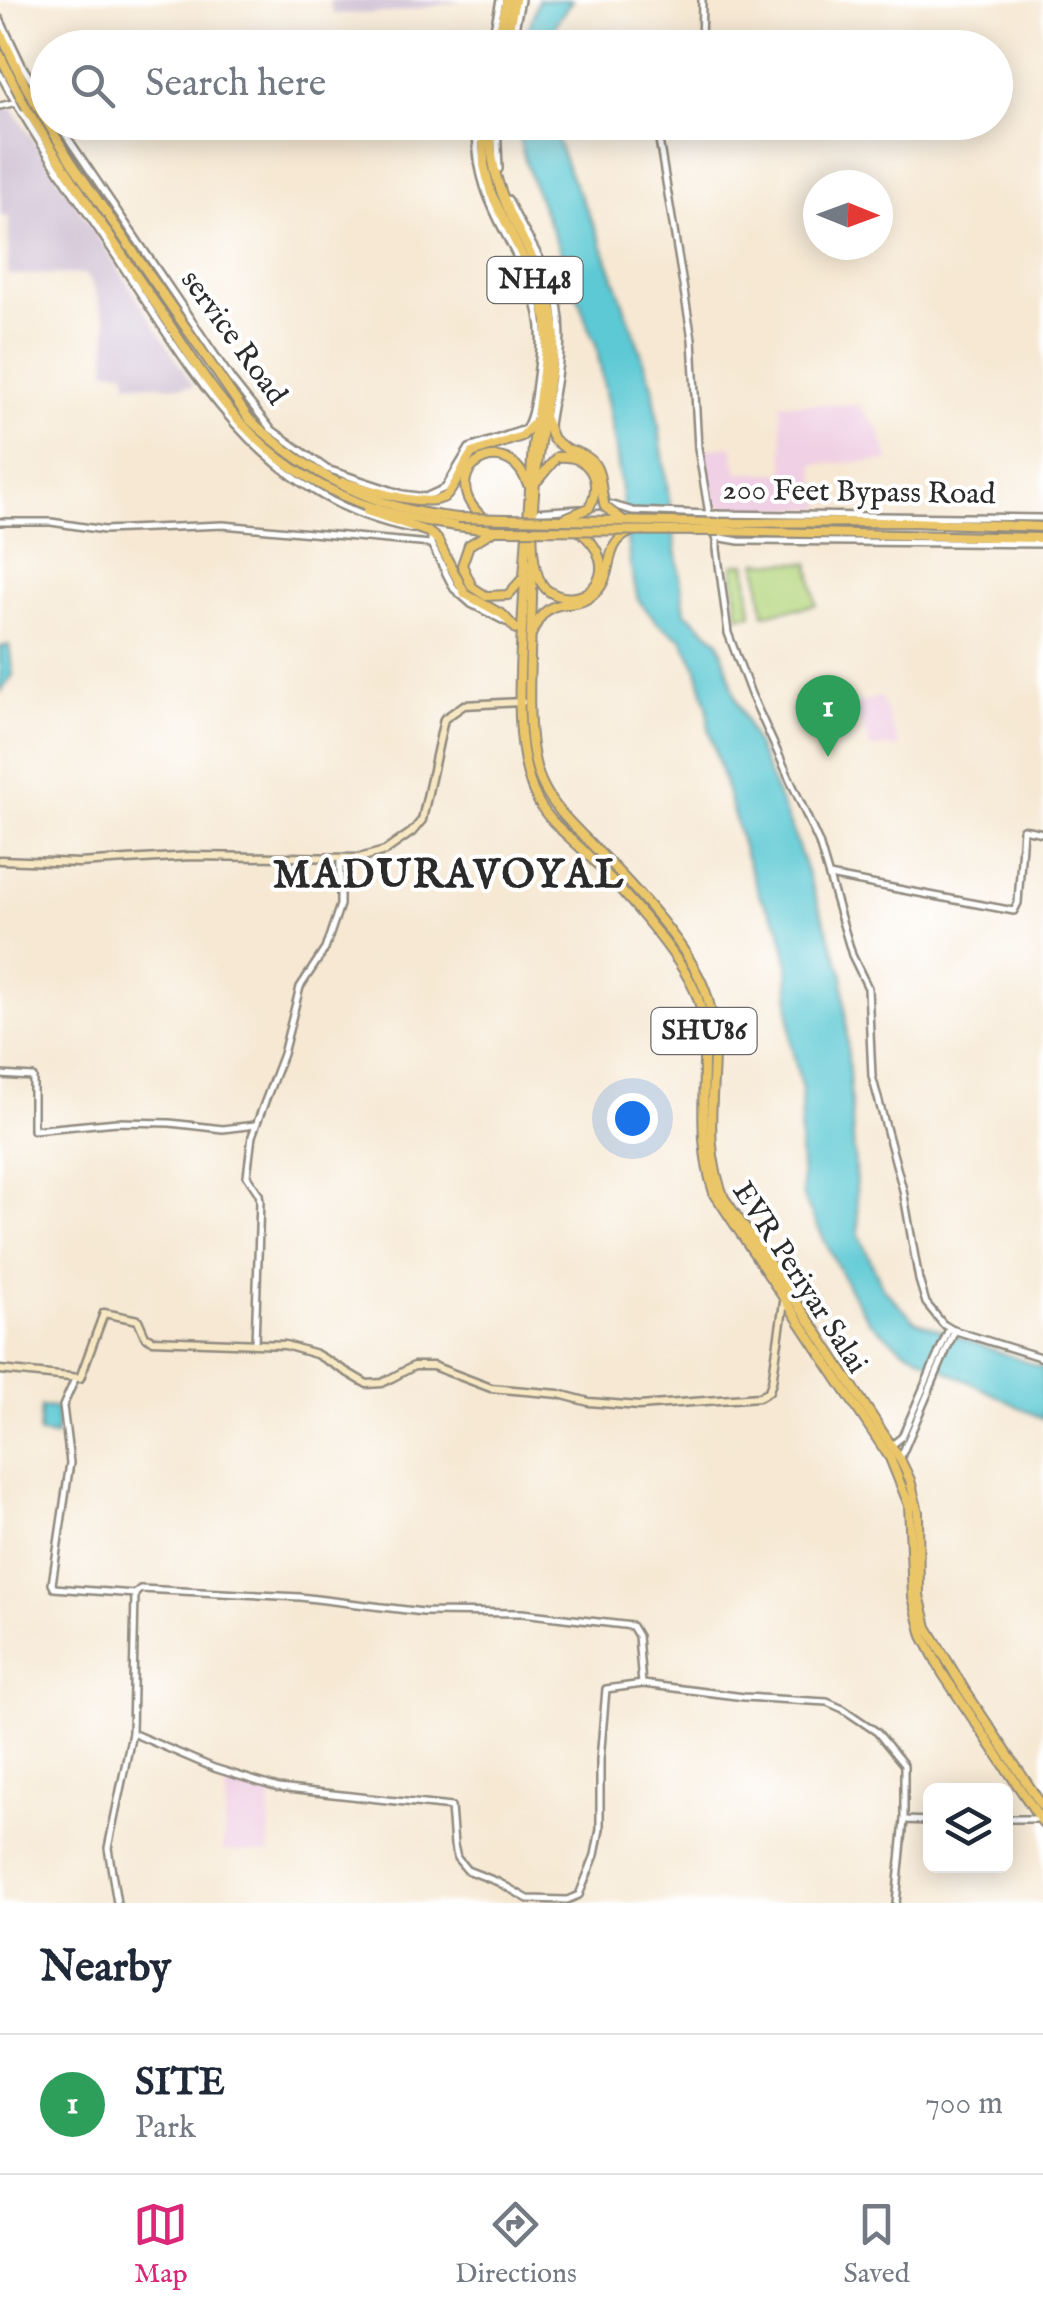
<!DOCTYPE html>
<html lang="en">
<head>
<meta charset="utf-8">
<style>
	:root { --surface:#fff; --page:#f6f6f7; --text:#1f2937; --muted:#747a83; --line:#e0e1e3; --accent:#db2777 }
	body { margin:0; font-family:"IM FELL English",serif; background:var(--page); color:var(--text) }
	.controls { position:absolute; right:30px; bottom:30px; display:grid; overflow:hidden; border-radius:15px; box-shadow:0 5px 25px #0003 }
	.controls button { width:90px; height:90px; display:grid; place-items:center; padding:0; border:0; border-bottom:2px solid var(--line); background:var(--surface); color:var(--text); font:50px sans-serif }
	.compass { position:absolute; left:803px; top:170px; width:90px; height:90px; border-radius:50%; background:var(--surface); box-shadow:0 5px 25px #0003; rotate:91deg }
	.you { position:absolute; left:632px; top:1118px; width:35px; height:35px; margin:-25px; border:8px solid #fff; border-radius:50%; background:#1a73e8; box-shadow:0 0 0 15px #1a73e833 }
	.badge { display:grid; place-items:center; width:65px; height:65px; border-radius:50%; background:var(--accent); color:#fff; font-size:32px; font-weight:700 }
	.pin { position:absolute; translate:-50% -82px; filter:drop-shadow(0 2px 5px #0008) }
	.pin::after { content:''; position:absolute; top:52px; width:35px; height:30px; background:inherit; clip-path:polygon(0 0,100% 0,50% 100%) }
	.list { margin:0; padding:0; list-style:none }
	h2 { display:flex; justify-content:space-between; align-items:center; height:130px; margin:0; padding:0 40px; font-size:42px }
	h2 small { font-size:32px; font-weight:400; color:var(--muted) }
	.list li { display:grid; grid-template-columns:65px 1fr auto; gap:30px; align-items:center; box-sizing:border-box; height:140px; padding:0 40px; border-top:2px solid var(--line) }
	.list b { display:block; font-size:38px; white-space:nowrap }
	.list p { margin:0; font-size:32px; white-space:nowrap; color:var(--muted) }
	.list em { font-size:32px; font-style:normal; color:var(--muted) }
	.icon { flex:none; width:55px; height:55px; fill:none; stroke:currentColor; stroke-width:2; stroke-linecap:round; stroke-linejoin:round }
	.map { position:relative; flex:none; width:1043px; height:1903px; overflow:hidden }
	.search { position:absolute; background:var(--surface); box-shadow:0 5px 25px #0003; left:30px; right:30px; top:30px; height:110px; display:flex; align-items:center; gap:25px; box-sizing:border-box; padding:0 35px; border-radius:55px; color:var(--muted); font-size:38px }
	.sheet { height:270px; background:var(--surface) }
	nav { display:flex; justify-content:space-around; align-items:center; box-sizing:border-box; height:140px; border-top:2px solid var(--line); background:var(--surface); font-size:28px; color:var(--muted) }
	nav a { display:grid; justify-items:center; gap:5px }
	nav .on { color:var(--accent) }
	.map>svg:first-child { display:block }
	.built { fill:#f0d0e4 }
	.industrial { fill:#cebed1 }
	.green { fill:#b4d57d; stroke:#708054; stroke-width:2.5 }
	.water { fill:#5dc9d4; stroke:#447a80; stroke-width:2.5 }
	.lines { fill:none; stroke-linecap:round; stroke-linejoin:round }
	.tertiary-casing { stroke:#908a7f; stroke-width:10 }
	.secondary-casing { stroke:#908a7f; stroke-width:11 }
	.primary-casing { stroke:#908a7f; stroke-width:12 }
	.trunk-casing { stroke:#908a7f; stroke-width:12 }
	.tertiary { stroke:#fff; stroke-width:5 }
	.secondary { stroke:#f7e8c3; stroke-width:6 }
	.primary { stroke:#ebc669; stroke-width:8 }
	.trunk { stroke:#ebc669; stroke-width:8 }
	.trunk-bridge-casing { stroke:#908a7f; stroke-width:12; stroke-linecap:butt }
	.trunk-bridge { stroke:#ebc669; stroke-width:8 }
	.labels { text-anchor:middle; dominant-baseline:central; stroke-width:8; stroke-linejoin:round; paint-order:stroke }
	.shield { fill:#fff; stroke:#6b6b6b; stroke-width:2.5 }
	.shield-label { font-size:28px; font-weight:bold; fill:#2b2b2b }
	.street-label { font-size:30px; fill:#2b2b2b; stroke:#fff }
	.district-label { font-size:40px; font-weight:bold; letter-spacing:2.5px; fill:#2b2b2b; stroke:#fff }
</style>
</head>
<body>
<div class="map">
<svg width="1043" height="1903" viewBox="0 0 1043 1903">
	<rect width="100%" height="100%" fill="#fff"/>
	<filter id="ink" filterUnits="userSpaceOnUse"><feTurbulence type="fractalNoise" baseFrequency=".01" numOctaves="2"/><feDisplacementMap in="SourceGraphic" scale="20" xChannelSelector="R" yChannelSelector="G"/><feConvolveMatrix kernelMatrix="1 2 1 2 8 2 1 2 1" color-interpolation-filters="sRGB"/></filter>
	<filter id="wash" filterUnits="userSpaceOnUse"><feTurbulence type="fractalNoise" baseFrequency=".0048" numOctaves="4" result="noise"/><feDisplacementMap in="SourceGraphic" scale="40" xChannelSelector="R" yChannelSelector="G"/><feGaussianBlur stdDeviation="2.25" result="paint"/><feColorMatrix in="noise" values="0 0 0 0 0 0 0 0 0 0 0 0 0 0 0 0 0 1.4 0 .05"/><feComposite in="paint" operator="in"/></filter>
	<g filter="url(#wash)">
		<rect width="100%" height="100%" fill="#f6e8d3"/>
		<!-- built -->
		<g class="built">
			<polygon points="780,403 858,405 878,428 890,461 813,464 823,508 727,510 712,501 702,449 732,446 738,473 785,473"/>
			<polygon points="881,696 899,746 899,747 871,748 854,705"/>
			<polygon points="227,1781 271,1791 269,1853 223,1851"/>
		</g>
		<!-- industrial -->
		<g class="industrial">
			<polygon points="329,0 460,0 460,1 393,13 333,14"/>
			<polygon points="11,107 105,247 194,387 128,383 125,371 106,370 107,323 92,284 84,274 8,275 9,217 0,216 0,108"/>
		</g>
		<!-- green -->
		<g class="green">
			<polygon points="757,562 809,563 816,605 764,614"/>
			<polygon points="746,563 752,614 738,616 733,565"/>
		</g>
		<!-- water -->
		<g class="water">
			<polygon points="538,0 572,0 556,23 549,47 523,47"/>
			<path d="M516 123H551L569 173 599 236 653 386 685 612 719 641 736 698 793 832 843 975 859 1235 883 1288 915 1321 1043 1368V1419L902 1348 869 1321 848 1287 803 1197 800 1149 802 1090 791 1044 788 961 780 926 760 897 746 857 709 729 707 706 696 666 682 639 659 624 638 600 630 563 616 449 596 344C585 325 582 305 574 285 554 230 526 180 516 123Z"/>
			<polygon points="9,645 13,675 0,693 0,647"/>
			<polygon points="41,1407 57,1408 56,1436 39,1434"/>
		</g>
	</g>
	<g filter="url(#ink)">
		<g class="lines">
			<!-- tertiary casing -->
			<g class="tertiary-casing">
				<g id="tertiary">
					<polyline points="0,19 23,67 48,107"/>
					<polyline points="490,48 500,0"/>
					<polyline points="511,48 521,0"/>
					<polyline points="701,48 702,0"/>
					<path d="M0 74C32 135 72 190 110 247 189 366 257 499 412 529"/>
					<polyline points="0,106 17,102"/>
					<path d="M57 122 232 380 271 429 327 469 403 494 425 497 445 488 469 448 525 429C533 415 534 399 536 384 539 360 543 337 538 314 522 242 470 205 477 122"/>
					<polyline points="403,122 412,122"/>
					<polyline points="497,122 499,169"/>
					<polyline points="656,122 692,339 698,448 709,514"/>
					<path d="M508 199C521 228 540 254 552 284 570 329 556 379 549 425"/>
					<polyline points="591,507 609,504 633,511 709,514 1043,518"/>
					<polyline points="533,512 580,509"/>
					<polyline points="717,514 717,549 728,633 751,694 819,843 852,955 868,988 872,1076 903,1190 919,1280 926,1303 943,1324 953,1330 1043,1358"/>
					<polyline points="0,522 51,522 104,530 223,525 431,544"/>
					<polyline points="431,535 431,544 454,589 471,604 506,622"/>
					<polyline points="716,537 739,541 1043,544"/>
					<polyline points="829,876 1014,911 1018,903 1023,829 1043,833"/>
					<polyline points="0,1075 33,1077 33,1130 117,1122 170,1123 223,1129 255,1125"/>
					<polyline points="255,1343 260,1201 259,1194 247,1176 252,1136 283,1054 300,987 325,949 340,905 340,860"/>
					<polyline points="75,1379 63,1406 70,1463 52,1584 54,1588 135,1594 140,1589 300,1597 423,1612 522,1613 632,1626 638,1636 642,1684"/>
					<polyline points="892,1445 902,1437 949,1329"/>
					<polyline points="900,1459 955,1330"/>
					<polyline points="132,1733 214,1768 278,1788 451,1807 454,1845 457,1858 467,1870 498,1882 528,1899 567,1900 579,1895 595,1855 600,1829 600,1760 606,1689 643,1684 744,1697 827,1702 843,1709 877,1732 904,1765 904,1820 896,1903"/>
					<polyline points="1006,1819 1041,1819"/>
					<polyline points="904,1820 930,1821"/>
					<polyline points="117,1903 108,1848 132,1733 135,1594"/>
				</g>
			</g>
			<!-- secondary casing -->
			<g class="secondary-casing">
				<g id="secondary">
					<polyline points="0,860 79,863 191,856 359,858 385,851 412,832 422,820 444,719 464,705 522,702"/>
					<polyline points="0,1370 80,1378 104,1313 138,1320 145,1336 152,1340 285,1345 316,1354 367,1384 382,1383 414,1366 433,1366 491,1388 559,1394 589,1402 639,1406 759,1397 769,1391 772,1382 784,1302"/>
				</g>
			</g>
			<!-- primary casing -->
			<g class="primary-casing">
				<g id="primary">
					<path d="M532 562C535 620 519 732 541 781 553 809 577 829 598 851 634 887 691 947 707 996 727 1062 695 1126 724 1198L815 1329 900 1459 910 1480 918 1512 919 1595 927 1627 964 1689 1043 1807"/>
					<path d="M525 574C523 638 508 746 538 801 549 822 569 836 585 852 618 885 681 954 697 996 705 1016 704 1036 704 1057 704 1103 699 1148 714 1193L890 1458 909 1505 913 1597 923 1636 943 1674 1043 1823"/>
				</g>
			</g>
			<!-- trunk casing -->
			<g class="trunk-casing">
				<g id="trunk">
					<polyline points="0,32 25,85"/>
					<polyline points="496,48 507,0"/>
					<polyline points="504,48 515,0"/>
					<polyline points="0,55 15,86"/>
					<path d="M37 106 72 163 249 419C309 475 376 510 458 518"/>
					<path d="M27 109C67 174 110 237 153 300 182 341 208 388 242 424 311 498 398 523 495 530"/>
					<polyline points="483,122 484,165 491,193 540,292 547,321 547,342 533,446 524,577 508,595 486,596 472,587 462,565 469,545 491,532"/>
					<path d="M491 122C484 216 561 263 554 347 550 390 510 570 550 592 589 614 626 566 579 531"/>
					<polyline points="545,419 553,439 566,449"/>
					<polyline points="538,480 557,457"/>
					<path d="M343 482C364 488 434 512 448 494 458 482 463 465 472 453L522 436 535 422"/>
					<polyline points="367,511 428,532 437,539 465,594 503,615 516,629"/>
					<path d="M487 521C428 475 505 425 527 483"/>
					<polyline points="719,523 909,522 1043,527"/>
					<polyline points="720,531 1043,538"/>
					<path d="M532 633C551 587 571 617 596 592 615 574 602 543 631 532"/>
				</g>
			</g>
			<!-- tertiary -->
			<use href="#tertiary" class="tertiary"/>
			<!-- secondary -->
			<use href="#secondary" class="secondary"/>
			<!-- primary -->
			<use href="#primary" class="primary"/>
			<!-- trunk -->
			<use href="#trunk" class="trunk"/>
			<!-- trunk-bridge casing -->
			<g class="trunk-bridge-casing">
				<g id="trunk-bridge">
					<polyline points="25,85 37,106"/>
					<polyline points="15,86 27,109"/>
					<path d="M566 449C606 458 597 476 605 507L624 521"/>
					<path d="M557 457C589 454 604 480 589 508L565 518"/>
					<polyline points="458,518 719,523"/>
					<polyline points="495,530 720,531"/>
				</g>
			</g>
			<!-- trunk-bridge -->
			<use href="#trunk-bridge" class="trunk-bridge"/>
		</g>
	</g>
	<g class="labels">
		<!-- shield labels -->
		<g class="shield">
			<rect x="487.5" y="257" width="95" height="46" rx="8"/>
			<rect x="651.5" y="1008" width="105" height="46" rx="8"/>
		</g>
		<g class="shield-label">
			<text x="535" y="280">NH48</text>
			<text x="704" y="1031">SHU86</text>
		</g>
		<!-- street labels -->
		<g class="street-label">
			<text transform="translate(233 338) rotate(54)">service Road</text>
			<text transform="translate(859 493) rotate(1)">200 Feet Bypass Road</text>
			<text transform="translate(799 1278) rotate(57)">EVR Periyar Salai</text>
		</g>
		<!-- district labels -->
		<g class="district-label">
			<text x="449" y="876">MADURAVOYAL</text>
		</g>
	</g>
</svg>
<div class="controls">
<button><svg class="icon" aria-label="layers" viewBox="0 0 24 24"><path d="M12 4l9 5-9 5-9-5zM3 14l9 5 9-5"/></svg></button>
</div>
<svg class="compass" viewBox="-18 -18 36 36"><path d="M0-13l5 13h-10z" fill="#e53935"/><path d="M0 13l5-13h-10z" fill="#747a83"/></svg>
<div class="you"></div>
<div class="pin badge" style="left:828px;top:757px;background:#2e9e5b">1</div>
<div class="search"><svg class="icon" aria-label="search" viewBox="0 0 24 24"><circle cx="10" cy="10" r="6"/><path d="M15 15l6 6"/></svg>Search here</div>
</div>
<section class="sheet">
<h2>Nearby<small></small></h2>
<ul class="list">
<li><span class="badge" style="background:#2e9e5b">1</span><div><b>SITE</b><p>Park</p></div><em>700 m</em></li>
</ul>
</section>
<nav>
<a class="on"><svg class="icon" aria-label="map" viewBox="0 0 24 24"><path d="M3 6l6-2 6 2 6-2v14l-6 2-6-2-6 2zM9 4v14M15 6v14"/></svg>Map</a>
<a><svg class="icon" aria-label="directions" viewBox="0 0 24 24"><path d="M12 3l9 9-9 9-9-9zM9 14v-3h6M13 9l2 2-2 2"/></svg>Directions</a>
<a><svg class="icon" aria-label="saved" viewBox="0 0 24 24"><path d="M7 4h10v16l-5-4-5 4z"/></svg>Saved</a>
</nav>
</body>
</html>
